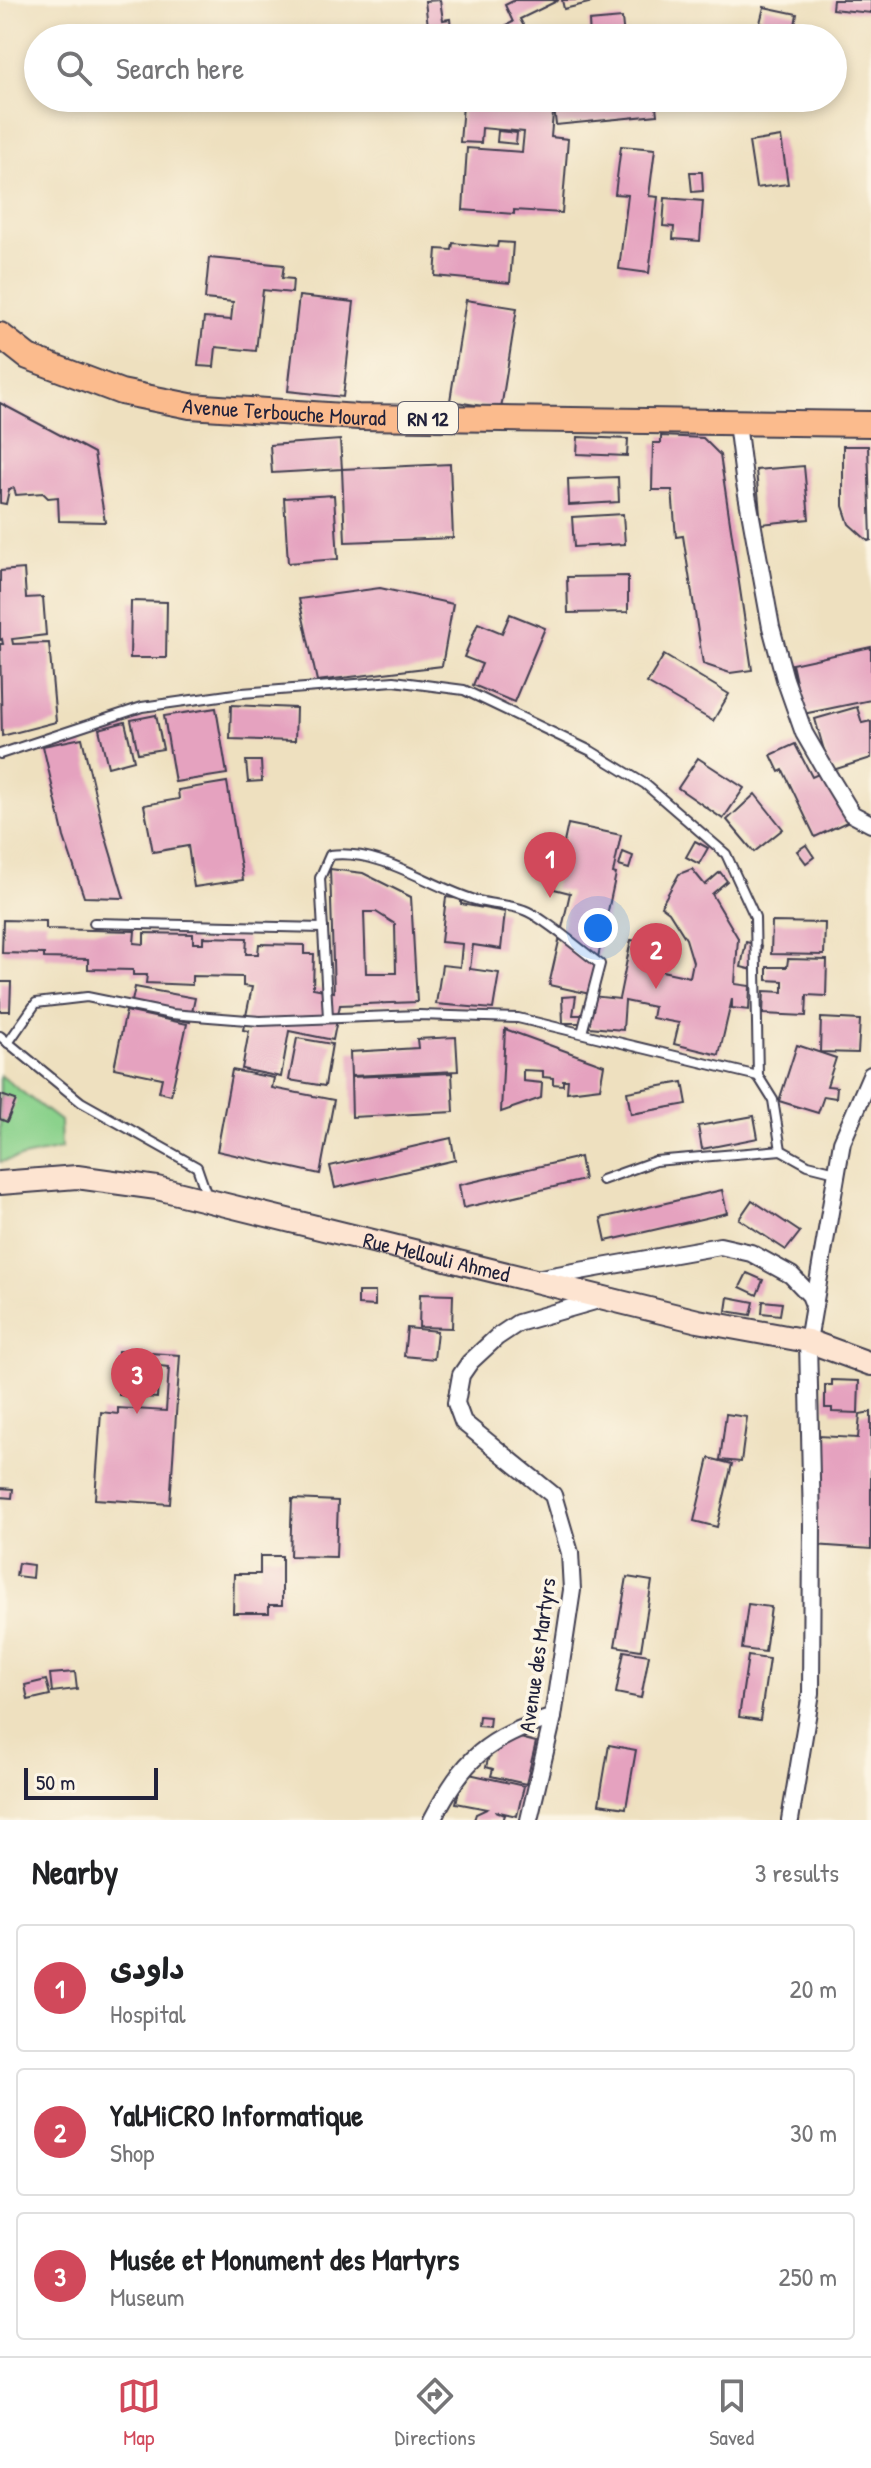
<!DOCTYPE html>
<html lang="en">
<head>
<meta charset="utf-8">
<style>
	:root { --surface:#fff; --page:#f2f2f2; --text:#202124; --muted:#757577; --line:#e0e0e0; --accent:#d1495b }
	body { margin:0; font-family:"Patrick Hand","Playpen Sans Arabic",sans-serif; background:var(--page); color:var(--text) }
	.scale { position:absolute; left:24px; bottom:20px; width:134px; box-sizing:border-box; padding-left:8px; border:4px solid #22223b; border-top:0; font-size:22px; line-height:28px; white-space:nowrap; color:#22223b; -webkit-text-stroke:6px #fcf5e5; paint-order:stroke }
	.you { position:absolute; left:598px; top:928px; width:28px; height:28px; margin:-20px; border:6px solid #fff; border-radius:50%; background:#1a73e8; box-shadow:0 0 0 12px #1a73e833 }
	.badge { display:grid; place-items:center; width:52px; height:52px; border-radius:50%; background:var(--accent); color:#fff; font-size:26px; font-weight:700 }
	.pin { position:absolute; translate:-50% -66px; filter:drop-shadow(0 2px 4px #0008) }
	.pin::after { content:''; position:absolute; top:42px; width:28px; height:24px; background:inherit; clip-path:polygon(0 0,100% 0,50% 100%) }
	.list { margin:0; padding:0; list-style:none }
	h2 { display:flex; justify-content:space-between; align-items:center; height:104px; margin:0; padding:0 32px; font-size:34px }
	h2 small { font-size:26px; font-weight:400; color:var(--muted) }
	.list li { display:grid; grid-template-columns:52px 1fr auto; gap:24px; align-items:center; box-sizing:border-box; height:128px; margin:0 16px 16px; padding:0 16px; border:2px solid var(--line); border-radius:8px }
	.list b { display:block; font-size:30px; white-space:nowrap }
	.list p { margin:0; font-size:26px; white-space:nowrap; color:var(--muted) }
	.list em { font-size:26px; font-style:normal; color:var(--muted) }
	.icon { flex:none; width:44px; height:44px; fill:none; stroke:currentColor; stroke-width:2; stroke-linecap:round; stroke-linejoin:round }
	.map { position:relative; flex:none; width:871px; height:1820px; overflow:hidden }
	.search { position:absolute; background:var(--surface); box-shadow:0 4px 12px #0003; left:24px; right:24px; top:24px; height:88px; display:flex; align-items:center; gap:20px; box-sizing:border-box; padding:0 28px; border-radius:44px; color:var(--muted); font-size:30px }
	.sheet { height:536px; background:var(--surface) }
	nav { display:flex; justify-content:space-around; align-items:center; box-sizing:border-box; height:112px; border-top:2px solid var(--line); background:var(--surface); font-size:22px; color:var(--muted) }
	nav a { display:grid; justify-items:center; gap:4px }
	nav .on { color:var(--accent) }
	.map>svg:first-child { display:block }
	.green { fill:#8bd28c; stroke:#567a64; stroke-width:2 }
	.building { fill:#e5a2bf; fill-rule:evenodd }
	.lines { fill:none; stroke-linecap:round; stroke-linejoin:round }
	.lane-casing { stroke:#413e4f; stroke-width:12 }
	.street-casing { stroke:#413e4f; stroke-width:20 }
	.secondary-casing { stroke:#413e4f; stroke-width:26 }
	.primary-casing { stroke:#413e4f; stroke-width:28 }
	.lane { stroke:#fff; stroke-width:8 }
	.street { stroke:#fff; stroke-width:16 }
	.secondary { stroke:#fde4d1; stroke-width:22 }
	.primary { stroke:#fbbb8d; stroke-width:24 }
	.labels { text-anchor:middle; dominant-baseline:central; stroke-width:7; stroke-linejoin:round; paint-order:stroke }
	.shield { fill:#fcf5e5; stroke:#63616e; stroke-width:2 }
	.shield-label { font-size:20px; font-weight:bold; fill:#22223b }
	.street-label { font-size:22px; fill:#22223b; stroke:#fcf5e5 }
</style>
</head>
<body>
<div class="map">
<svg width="871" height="1820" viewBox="0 0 871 1820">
	<rect width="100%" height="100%" fill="#fcf5e5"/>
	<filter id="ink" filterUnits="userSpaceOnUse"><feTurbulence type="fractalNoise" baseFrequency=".0125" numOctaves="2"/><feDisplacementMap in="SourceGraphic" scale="16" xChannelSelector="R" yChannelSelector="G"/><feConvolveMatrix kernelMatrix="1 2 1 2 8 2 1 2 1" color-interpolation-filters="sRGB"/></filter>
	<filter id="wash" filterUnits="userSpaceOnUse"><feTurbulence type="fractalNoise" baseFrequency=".006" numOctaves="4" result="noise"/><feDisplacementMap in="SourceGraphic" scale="32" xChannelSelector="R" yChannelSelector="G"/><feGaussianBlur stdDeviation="1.8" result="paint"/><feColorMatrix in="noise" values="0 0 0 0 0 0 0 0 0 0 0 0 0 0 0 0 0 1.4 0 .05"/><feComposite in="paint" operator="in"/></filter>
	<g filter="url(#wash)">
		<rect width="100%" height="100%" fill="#eee0bf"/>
		<!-- green -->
		<polygon class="green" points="0,1075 60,1121 61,1149 0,1162"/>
		<g id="blocks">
			<!-- building -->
			<g class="building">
				<polygon points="440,0 443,20 450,19 452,38 409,38 408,28 428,26 425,1"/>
				<polygon points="515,0 559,0 520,19 530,38 499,38 495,31 513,22 505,5"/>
				<polygon points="562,0 597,0 597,1 564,9"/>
				<polygon points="833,0 871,0 871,13 832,9"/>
				<polygon points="764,7 797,14 794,31 760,23"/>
				<polygon points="622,18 624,38 590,38 589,21"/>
				<polygon points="439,98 485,98 484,108 553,113 551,137 568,139 562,213 514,210 514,214 463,210 467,148 522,152 524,132 482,128 481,143 460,142 463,105 438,103"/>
				<polygon points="553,98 655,98 657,115 556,125"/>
				<polygon points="498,131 517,133 516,144 497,142"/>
				<polygon points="781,137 788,184 756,188 749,142"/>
				<polygon points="621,146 655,149 649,196 658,197 649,273 619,269 628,195 615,194"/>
				<polygon points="690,172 702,172 703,191 692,192"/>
				<polygon points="665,198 703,201 700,241 673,239 674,227 663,226"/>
				<polygon points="498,242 513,243 510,283 435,276 437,249 452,250 453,243 497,247"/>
				<polygon points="209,258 284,265 282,278 293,279 292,293 263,290 256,351 216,347 214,367 198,366 204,318 231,320 233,302 205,299"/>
				<polygon points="299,296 354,302 343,397 288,391"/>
				<polygon points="466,300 517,308 501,409 450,401"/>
				<polygon points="0,403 94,453 105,522 59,521 58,497 48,498 43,493 16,495 14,488 9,490 6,504 0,503"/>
				<polygon points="661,436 703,438 720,455 752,670 730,673 703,664 683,536 676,537 672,490 652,490 653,443 661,443"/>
				<polygon points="578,437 628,439 627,456 577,454"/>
				<polygon points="340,440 342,469 272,473 270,445"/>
				<polygon points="843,446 868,446 871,540 868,541 849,524 843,506"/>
				<polygon points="450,464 453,538 345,542 342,469"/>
				<polygon points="804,466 809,519 761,524 756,470"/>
				<polygon points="618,477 619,502 569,505 568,479"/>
				<polygon points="334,495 338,559 288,563 284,498"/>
				<polygon points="623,514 625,544 574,547 572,517"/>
				<polygon points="24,569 26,598 43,597 46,635 12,639 13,644 49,643 56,722 2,736 0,644 3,644 2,639 0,640 0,571"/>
				<polygon points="628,576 628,612 568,613 567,577"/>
				<polygon points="380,588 453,604 442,666 317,681 299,599"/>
				<polygon points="131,601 167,602 166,658 130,658"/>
				<polygon points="510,614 545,628 514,702 473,685 482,664 464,657 478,623 502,633"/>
				<polygon points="871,647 871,700 803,714 792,664"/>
				<polygon points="664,655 729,694 713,721 647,683"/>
				<polygon points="231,705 296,708 295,741 230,739"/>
				<polygon points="857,707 862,723 871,721 871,758 830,771 815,719"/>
				<polygon points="216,708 227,774 175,782 164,716"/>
				<polygon points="156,715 163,749 138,753 131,720"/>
				<polygon points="125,722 134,760 108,767 99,729"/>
				<polygon points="82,738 103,828 124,898 84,897 64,837 43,746"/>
				<polygon points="795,744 812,777 825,771 849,821 815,837 783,770 779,772 771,755"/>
				<polygon points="698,758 744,788 723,819 678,788"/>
				<polygon points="246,761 261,761 262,781 248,782"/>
				<polygon points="227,782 243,880 194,887 188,846 153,852 144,805 179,799 178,790"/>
				<polygon points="755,794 783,829 754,852 727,820"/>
				<polygon points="568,824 621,835 613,873 616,874 590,994 549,985 570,893 554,889"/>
				<polygon points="695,841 708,848 699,864 686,857"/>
				<polygon points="806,845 814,857 806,863 797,851"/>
				<polygon points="623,852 633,856 629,869 619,866"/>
				<path d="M330 869 363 873 411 897 417 1002 340 1005 333 1040 289 1031 281 1077 242 1069 249 1031 243 1030 252 987 243 986V977L192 976V985L146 983 147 975H133V970L88 969V959L44 958V954L2 953 3 920 46 921V929L135 931 134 943 144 944V933L193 934V943H203V937L247 938 246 954H258L259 944 304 945V954H314L313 988 334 992ZM364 912H376L395 924 396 973H366Z"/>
				<polygon points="692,869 705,885 720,872 727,881 712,894 738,938 735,984 750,986 749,1010 732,1008 732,999 719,1055 674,1044 679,1023 652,1018 654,1007 625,1001 623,1030 589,1027 592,996 619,999 631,940 662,946 657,970 690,977 693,962 686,939 669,912 661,906 679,874"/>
				<polygon points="446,897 461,899 461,904 505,912 501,949 473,945 470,969 499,973 493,1009 436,1004 442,965 460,967 462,944 441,942"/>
				<polygon points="772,922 825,923 824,955 771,954"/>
				<polygon points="746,942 762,946 757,971 741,967"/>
				<polygon points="788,959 827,960 826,996 807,995 806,1016 763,1014 764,991 783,992 783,981 767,980 767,967 787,967"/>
				<polygon points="0,982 11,982 10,1011 0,1011"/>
				<polygon points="135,987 195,998 190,1022 130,1011"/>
				<polygon points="576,996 573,1015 583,1015 584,1023 563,1023 562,997"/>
				<polygon points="126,1011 187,1024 171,1095 159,1092 162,1078 114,1068"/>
				<polygon points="821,1018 860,1020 858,1053 820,1052"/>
				<polygon points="505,1029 604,1065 600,1088 567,1092 568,1080 563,1080 563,1085 553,1084 553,1078 543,1077 543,1071 523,1070 523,1081 542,1083 541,1098 501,1112"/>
				<polygon points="456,1037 458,1071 351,1076 350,1052 418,1048 417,1039"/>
				<polygon points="297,1038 332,1044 325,1086 289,1080"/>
				<polygon points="797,1045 836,1058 827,1086 837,1087 836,1098 824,1096 818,1113 779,1101"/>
				<polygon points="232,1070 274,1078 272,1088 334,1100 320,1174 217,1151"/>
				<polygon points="452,1073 454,1112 352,1117 351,1077"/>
				<polygon points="683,1082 687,1104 631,1114 627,1092"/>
				<polygon points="1,1095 16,1100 7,1122 0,1119"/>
				<polygon points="754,1116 758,1138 702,1149 698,1126"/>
				<polygon points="451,1138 455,1160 335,1188 330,1166"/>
				<polygon points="580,1157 584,1180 463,1208 459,1185"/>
				<polygon points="722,1190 727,1213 606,1241 601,1218"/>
				<polygon points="752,1200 800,1232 786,1250 739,1219"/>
				<polygon points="747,1273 763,1280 757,1295 740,1287"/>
				<polygon points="358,1292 375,1292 375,1306 358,1305"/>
				<polygon points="420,1294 453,1295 452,1328 419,1327"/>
				<polygon points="728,1297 754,1302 751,1315 726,1311"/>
				<polygon points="763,1301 782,1303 780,1315 762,1313"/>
				<polygon points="407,1328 437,1331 434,1359 404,1356"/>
				<polygon points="118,1351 180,1355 170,1504 95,1499 101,1412 118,1414 118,1408 166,1411 169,1367 159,1366 157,1398 119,1395 121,1364 117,1364"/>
				<polygon points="832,1380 859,1381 858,1413 832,1412 832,1408 825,1408 825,1385 832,1385"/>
				<polygon points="871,1412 871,1549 814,1545 818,1436 858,1438 860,1414"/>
				<polygon points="726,1414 747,1417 741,1462 720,1460"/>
				<polygon points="709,1458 732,1464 717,1527 694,1521"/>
				<polygon points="0,1488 13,1489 12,1498 0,1497"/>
				<polygon points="292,1499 338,1501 336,1557 290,1556"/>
				<polygon points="260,1556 282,1556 282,1605 269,1605 269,1613 233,1613 234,1574 260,1574"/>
				<polygon points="18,1563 33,1565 32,1578 16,1576"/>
				<polygon points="627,1577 652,1581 641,1650 615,1646"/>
				<polygon points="748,1604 771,1607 765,1652 742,1649"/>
				<polygon points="624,1651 649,1655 641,1698 616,1693"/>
				<polygon points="748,1656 769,1659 760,1720 739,1717"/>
				<polygon points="75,1672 77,1689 52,1692 50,1674"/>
				<polygon points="46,1680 50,1695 28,1700 25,1685"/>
				<polygon points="479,1716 490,1717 489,1727 478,1726"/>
				<polygon points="508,1735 536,1742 526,1784 491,1776 493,1769 486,1767 491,1748"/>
				<polygon points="609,1745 636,1750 626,1808 599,1804"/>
				<polygon points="469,1774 524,1786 517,1816 495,1811 505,1815 503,1820 474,1820 476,1814 487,1809 456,1803 462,1779 467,1780"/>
			</g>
		</g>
	</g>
	<g filter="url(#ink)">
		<use href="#blocks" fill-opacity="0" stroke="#413e4f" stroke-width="2"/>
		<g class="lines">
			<!-- lane casing -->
			<g class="lane-casing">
				<g id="lane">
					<polyline points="0,754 142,707 242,693 394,681 464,690 591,751 645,784 726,854 755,917 758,1076 773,1100 781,1150 808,1165 836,1172"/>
					<polyline points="94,923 323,928"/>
					<path d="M328 1017 320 878 330 855C383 849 426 885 475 900 491 905 509 904 524 910 542 916 582 951 600 964L582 1033"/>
					<polyline points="0,1036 81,1102 197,1167 207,1196"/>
					<polyline points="8,1043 36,1003 87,997 171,1014 260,1021 419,1015 518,1018 758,1076"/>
					<polyline points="602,1180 655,1161 781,1150"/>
				</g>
			</g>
			<!-- street casing -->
			<g class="street-casing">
				<g id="street">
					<polyline points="737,423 744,478 771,627 785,679 804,733 830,778 852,814 871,824"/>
					<polyline points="535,1279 720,1246 751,1253 791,1275 810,1295 814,1305"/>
					<path d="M432 1820C465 1757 486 1739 553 1717"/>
					<polyline points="529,1820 553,1717 572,1590 570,1553 553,1495 463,1422 456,1403 461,1375 470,1362 497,1337 518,1323 602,1299"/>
					<polyline points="790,1820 811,1693 812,1525 808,1341 842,1142 871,1075"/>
				</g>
			</g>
			<!-- secondary casing -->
			<g class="secondary-casing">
				<g id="secondary">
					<path id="s1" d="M0 1183 77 1177 157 1188 698 1321 808 1341 871 1364"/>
				</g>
			</g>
			<!-- primary casing -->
			<g class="primary-casing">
				<g id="primary">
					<path id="s2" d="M0 335 28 357 121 392 190 406 358 417 871 424"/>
				</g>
			</g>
			<!-- lane -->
			<use href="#lane" class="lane"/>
			<!-- street -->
			<use href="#street" class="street"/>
			<!-- secondary -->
			<use href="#secondary" class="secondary"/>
			<!-- primary -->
			<use href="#primary" class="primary"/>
		</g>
	</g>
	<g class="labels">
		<!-- shield labels -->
		<rect class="shield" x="398" y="402" width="60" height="32" rx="6"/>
		<g class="shield-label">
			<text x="428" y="418">RN 12</text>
		</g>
		<!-- street labels -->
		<g class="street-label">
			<text stroke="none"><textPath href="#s2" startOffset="300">Avenue Terbouche Mourad</textPath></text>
			<text stroke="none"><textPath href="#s1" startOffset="446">Rue Mellouli Ahmed</textPath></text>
			<text transform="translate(537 1655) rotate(-82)">Avenue des Martyrs</text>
		</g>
	</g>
</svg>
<div class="scale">50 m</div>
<div class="you"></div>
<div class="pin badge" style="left:550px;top:898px">1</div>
<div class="pin badge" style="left:656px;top:989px">2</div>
<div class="pin badge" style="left:137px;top:1414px">3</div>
<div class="search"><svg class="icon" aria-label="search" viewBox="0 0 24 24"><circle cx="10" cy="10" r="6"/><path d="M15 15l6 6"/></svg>Search here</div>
</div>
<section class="sheet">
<h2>Nearby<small>3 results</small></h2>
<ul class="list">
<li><span class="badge">1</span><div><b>داودى</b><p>Hospital</p></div><em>20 m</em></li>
<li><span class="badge">2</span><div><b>YalMiCRO Informatique</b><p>Shop</p></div><em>30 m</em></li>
<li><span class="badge">3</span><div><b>Musée et Monument des Martyrs</b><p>Museum</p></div><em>250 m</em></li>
</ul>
</section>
<nav>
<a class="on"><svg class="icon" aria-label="map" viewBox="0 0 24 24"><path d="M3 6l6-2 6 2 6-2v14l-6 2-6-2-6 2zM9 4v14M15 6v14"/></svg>Map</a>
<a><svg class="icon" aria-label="directions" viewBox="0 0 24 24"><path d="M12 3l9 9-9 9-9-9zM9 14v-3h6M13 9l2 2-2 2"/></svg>Directions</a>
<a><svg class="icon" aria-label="saved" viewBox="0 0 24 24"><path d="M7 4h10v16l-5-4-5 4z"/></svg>Saved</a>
</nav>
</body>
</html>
